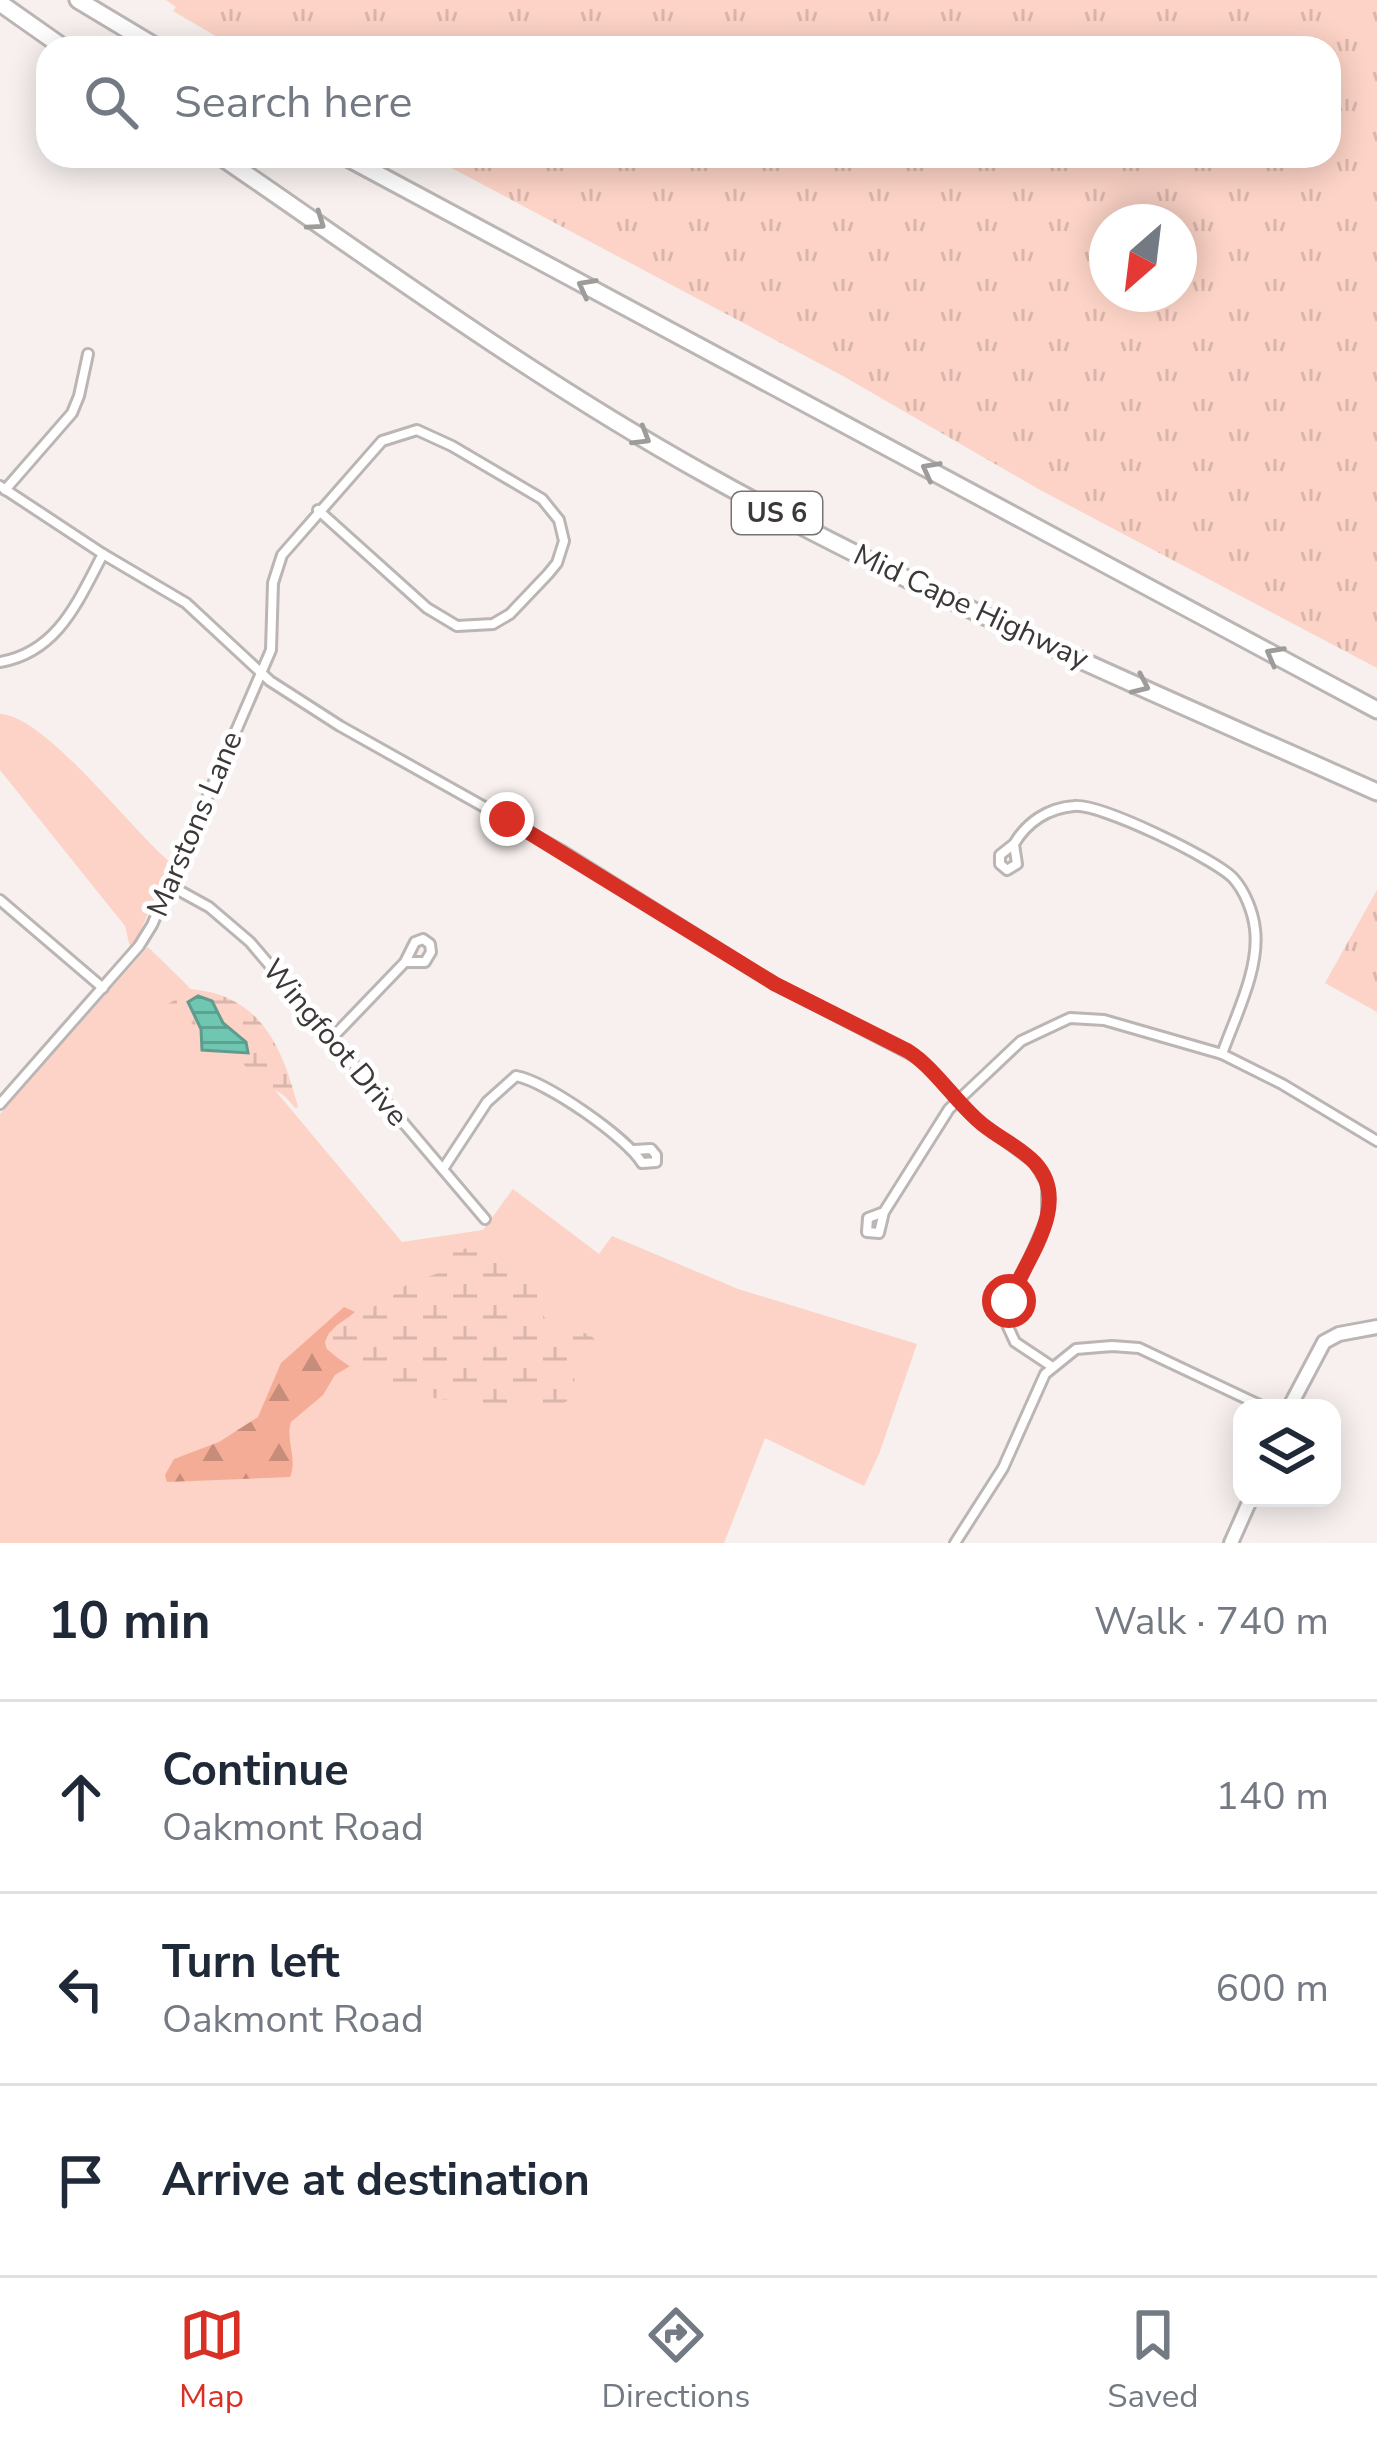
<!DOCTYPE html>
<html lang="en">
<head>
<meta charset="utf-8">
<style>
	:root { --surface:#fff; --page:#f2f2f3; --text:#1f2937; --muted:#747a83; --line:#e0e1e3; --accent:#d93025 }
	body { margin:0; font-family:"Nunito Sans",sans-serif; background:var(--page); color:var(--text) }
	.controls { position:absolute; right:36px; bottom:36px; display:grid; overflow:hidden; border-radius:24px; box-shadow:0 6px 30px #0003 }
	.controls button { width:108px; height:108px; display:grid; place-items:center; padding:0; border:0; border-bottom:3px solid var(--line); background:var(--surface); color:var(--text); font:60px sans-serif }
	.compass { position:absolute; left:1089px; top:204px; width:108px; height:108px; border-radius:50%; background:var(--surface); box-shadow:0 6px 30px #0003; rotate:208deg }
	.stop { position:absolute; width:36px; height:36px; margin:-27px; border:9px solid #d93025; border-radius:50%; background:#fff }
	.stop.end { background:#d93025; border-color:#fff; box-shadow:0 3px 12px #0008 }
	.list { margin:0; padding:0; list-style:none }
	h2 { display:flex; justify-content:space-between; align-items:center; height:156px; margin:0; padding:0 48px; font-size:51px }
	h2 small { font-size:39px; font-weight:400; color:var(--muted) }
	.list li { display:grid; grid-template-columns:78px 1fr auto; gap:36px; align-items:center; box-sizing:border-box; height:192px; padding:0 48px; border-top:3px solid var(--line) }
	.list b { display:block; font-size:45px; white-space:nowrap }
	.list p { margin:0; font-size:39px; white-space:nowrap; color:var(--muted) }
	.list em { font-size:39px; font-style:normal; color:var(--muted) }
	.icon { flex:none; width:66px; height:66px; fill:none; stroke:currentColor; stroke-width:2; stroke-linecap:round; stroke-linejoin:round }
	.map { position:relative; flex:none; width:1377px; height:1543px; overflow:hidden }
	.search { position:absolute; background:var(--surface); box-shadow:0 6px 30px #0003; left:36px; right:36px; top:36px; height:132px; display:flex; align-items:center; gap:30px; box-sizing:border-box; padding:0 42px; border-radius:36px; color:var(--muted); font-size:45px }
	.sheet { height:732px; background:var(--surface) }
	nav { display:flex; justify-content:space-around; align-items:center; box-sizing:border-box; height:168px; border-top:3px solid var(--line); background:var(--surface); font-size:33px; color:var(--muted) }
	nav a { display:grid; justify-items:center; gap:6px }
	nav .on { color:var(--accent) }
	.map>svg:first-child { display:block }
	.green { fill:#fcd3c6 }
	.forest { fill:url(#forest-firs) }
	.wetland { fill:url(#wetland-marsh); fill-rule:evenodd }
	.park { fill:url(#park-tufts); fill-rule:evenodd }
	.water { fill:url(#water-rules); stroke:#5f9c8d; stroke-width:3 }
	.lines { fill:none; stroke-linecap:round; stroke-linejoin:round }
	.street-casing { stroke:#bbb5b3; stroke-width:14 }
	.secondary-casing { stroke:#bbb5b3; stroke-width:18 }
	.highway-casing { stroke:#bbb5b3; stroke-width:21 }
	.street { stroke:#fff; stroke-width:8 }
	.secondary { stroke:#fff; stroke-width:12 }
	.highway { stroke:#fff; stroke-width:15 }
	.oneway { stroke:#9d9c9b }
	.route { stroke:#d93025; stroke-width:15 }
	.labels { text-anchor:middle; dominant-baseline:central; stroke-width:10; stroke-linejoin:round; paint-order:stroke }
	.shield { fill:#fff; stroke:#767473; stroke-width:3 }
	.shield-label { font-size:27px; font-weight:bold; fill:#3b3837 }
	.street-label { font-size:30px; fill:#3b3837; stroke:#fff }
</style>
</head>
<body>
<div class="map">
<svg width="1377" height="1543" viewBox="0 0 1377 1543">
	<defs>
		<pattern id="forest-firs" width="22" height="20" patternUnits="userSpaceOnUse" patternTransform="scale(3)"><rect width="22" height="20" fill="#f4ac96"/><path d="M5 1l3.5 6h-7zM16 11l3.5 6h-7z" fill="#c78d7b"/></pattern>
		<pattern id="wetland-marsh" width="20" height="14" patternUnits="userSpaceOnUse" patternTransform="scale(3)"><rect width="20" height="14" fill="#fcd3c6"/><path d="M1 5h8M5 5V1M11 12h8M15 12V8" fill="none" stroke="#d9b6ab"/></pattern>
		<pattern id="park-tufts" width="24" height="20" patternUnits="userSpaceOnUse" patternTransform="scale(3)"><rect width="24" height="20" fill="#fcd3c6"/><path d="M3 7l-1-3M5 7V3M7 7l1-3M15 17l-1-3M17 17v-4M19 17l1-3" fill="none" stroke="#d9b6ab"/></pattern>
		<pattern id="water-rules" width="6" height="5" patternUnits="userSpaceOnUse" patternTransform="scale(3)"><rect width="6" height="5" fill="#6fc7b2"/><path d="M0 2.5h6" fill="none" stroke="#5ca392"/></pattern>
	</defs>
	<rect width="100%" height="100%" fill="#f7f0ee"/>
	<!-- green -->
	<g class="green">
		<path d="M0 714C45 715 132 831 171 863L131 951 125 926 0 770Z"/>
		<polygon points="148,947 186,984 402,1242 483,1230 513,1189 599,1254 612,1236 738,1289 917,1344 879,1454 864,1486 765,1438 724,1543 0,1543 0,1114"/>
	</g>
	<!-- forest -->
	<path class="forest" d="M344 1307 355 1312 329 1333 325 1342 327 1349 350 1366 335 1375 323 1395 291 1422C285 1440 298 1459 290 1477L167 1482 165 1475 174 1459 219 1442 258 1417 281 1363Z"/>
	<!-- wetland -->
	<g class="wetland">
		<path d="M191 989C262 996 282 1047 298 1107L295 1108C280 1089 282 1096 266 1085 234 1064 248 1045 201 1060L192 1047 198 1034 186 1012 170 1014 168 1004ZM194 996 214 1004 223 1023 243 1037 244 1055 226 1050 207 1052 189 1007Z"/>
		<path d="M480 1246 507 1274 545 1293 542 1314 547 1321 590 1335 605 1349 603 1357C579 1360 572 1376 573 1398L561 1404C480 1405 392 1407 327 1349L325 1342C337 1314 365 1314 388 1299 397 1294 402 1286 412 1282 425 1277 436 1276 448 1267L446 1252Z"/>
	</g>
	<!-- park -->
	<g class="park">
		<path d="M166 0H1377V668L1042 491 843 376 429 156H1329V48H236L173 11 176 7ZM1179 222V294H1107V222Z"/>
		<polygon points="1377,890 1377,1012 1325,983"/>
	</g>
	<!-- water -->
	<polygon class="water" points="198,996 212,1001 223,1023 246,1042 248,1053 202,1050 201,1029 188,1002"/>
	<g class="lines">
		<!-- street casing -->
		<g class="street-casing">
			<g id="street">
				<polyline points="0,486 103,554 186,603 270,681 340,726 561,850 775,984 920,1059 976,1119 1035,1163 1047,1184 1047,1218 1004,1318 1015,1342 1051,1366"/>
				<polyline points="5,490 72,413 79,396 88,354"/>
				<path d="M0 662C58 652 78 601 103 554"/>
				<path d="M1014 844 1000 855V864L1007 870 1017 864 1014 844C1027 822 1048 808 1074 806 1100 803 1215 859 1233 878 1245 891 1253 912 1255 929 1260 969 1235 1017 1222 1054"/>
				<polyline points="169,885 209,907 250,942 485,1219"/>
				<polyline points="0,900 103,988"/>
				<polyline points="331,1039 405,962 415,942 423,939 430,944 431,952 425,962 405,962"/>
				<polyline points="0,1104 139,946 152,925 271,650 273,583 282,555 382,441 417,430 452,446 542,499 559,520 564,541 557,563 548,574 510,614 493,624 457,626 427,608 318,510"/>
				<path d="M443 1169 487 1102 516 1076C547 1082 626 1137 642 1163L656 1162V1155L651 1149 634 1150"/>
				<polyline points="884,1212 868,1218 867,1232 879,1233 884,1212 949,1109 1021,1041 1070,1018 1104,1020 1222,1054 1282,1084 1377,1141"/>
				<polyline points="955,1543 1003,1468 1045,1374 1076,1349 1112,1346 1139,1348 1266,1408"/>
			</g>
		</g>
		<!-- secondary casing -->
		<g class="secondary-casing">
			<g id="secondary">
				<polyline points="1289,1408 1324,1342 1339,1334 1377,1327"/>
				<polyline points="1231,1543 1251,1498"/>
			</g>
		</g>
		<!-- highway casing -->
		<g class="highway-casing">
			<g id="highway">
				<polyline points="78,0 158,48"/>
				<polyline points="0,3 64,48"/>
				<path d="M220 156C379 265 536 380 705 474 921 595 1151 691 1377 792"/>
				<polyline points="344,156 1377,710"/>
			</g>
		</g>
		<!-- street -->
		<use href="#street" class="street"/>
		<!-- secondary -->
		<use href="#secondary" class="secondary"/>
		<!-- highway -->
		<use href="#highway" class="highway"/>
	</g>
	<!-- one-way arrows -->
	<defs><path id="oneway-chevron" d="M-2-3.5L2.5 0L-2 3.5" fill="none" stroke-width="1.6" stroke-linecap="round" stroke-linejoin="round" transform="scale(3)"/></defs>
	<g class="oneway">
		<use href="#oneway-chevron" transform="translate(317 222) rotate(35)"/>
		<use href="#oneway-chevron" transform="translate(586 287) rotate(-152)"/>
		<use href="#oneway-chevron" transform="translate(642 437) rotate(31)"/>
		<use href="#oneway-chevron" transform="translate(930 470) rotate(-152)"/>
		<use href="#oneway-chevron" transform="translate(1274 655) rotate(-151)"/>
		<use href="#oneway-chevron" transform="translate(1141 685) rotate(24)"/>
	</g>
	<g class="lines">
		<!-- route -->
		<path class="route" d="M507 819 775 984 908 1051C937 1070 955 1102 982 1124 999 1138 1020 1147 1035 1163 1073 1204 1025 1260 1009 1301"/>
	</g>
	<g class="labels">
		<!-- shield labels -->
		<rect class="shield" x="732" y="492" width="90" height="42" rx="9"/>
		<g class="shield-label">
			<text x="777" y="513">US 6</text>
		</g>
		<!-- street labels -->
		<g class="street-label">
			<text transform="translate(971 607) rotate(25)">Mid Cape Highway</text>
			<text transform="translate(195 824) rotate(-67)">Marstons Lane</text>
			<text transform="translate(335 1043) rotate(50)">Wingfoot Drive</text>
		</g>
	</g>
</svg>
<div class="controls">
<button><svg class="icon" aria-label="layers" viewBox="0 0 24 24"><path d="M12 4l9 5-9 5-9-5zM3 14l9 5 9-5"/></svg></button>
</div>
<svg class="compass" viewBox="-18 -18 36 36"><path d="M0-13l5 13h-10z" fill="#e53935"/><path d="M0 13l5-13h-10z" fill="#747a83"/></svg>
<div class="stop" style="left:1009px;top:1301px"></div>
<div class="stop end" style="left:507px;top:819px"></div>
<div class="search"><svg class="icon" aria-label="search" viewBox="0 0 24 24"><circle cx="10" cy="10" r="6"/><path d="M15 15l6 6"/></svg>Search here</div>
</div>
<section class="sheet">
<h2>10 min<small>Walk · 740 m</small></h2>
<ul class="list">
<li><svg class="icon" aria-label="ahead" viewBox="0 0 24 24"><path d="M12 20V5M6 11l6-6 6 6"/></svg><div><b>Continue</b><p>Oakmont Road</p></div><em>140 m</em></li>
<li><svg class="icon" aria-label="left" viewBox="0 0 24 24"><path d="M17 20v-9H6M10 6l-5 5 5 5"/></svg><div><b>Turn left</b><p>Oakmont Road</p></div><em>600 m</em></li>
<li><svg class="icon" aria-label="arrive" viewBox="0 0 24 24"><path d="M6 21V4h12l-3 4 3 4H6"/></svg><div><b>Arrive at destination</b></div></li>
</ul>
</section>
<nav>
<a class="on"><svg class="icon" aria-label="map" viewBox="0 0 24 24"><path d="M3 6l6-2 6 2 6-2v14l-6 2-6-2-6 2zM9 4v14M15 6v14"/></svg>Map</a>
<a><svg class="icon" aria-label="directions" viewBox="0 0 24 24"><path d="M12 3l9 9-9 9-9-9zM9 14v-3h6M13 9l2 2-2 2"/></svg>Directions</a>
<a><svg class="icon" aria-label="saved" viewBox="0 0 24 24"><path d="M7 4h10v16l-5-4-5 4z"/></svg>Saved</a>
</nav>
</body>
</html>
